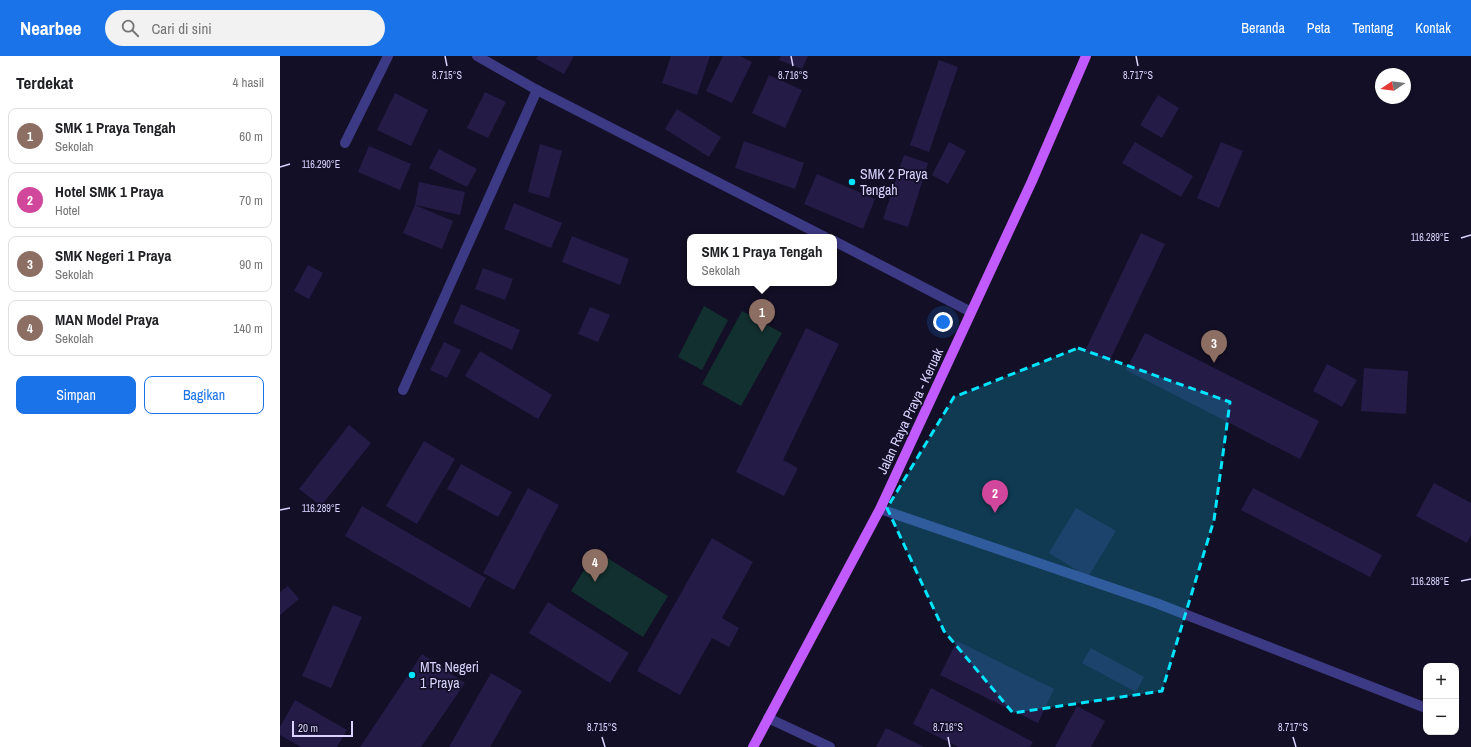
<!DOCTYPE html>
<html lang="id">
<head>
<meta charset="utf-8">
<style>
	:root { --surface:#fff; --page:#f2f2f2; --text:#202124; --muted:#757577; --line:#e0e0e0; --accent:#1a73e8 }
	body { margin:0; font-family:"Archivo Narrow",sans-serif; background:var(--page); color:var(--text) }
	.controls { position:absolute; right:12px; bottom:12px; display:grid; overflow:hidden; border-radius:8px; box-shadow:0 1px 3px #0004 }
	.controls button { width:36px; height:36px; display:grid; place-items:center; padding:0; border:0; border-bottom:1px solid var(--line); background:var(--surface); color:var(--text); font:20px sans-serif }
	.compass { position:absolute; left:1095px; top:12px; width:36px; height:36px; border-radius:50%; background:var(--surface); box-shadow:0 1px 3px #0004; rotate:257deg }
	.scale { position:absolute; left:12px; bottom:10px; width:61px; box-sizing:border-box; padding-left:4px; border:2px solid #d9d4ff; border-top:0; font-size:11px; line-height:14px; white-space:nowrap; color:#d9d4ff; -webkit-text-stroke:3px #130f26; paint-order:stroke }
	.you { position:absolute; left:663px; top:266px; width:14px; height:14px; margin:-10px; border:3px solid #fff; border-radius:50%; background:#1a73e8; box-shadow:0 0 0 6px #1a73e833 }
	.badge { display:grid; place-items:center; width:26px; height:26px; border-radius:50%; background:var(--accent); color:#fff; font-size:13px; font-weight:700 }
	.pin { position:absolute; translate:-50% -33px; filter:drop-shadow(0 1px 2px #0008) }
	.pin::after { content:''; position:absolute; top:21px; width:14px; height:12px; background:inherit; clip-path:polygon(0 0,100% 0,50% 100%) }
	.popup { position:absolute; left:407px; top:178px; width:150px; height:52px; box-sizing:border-box; display:grid; place-content:center; border-radius:8px; background:var(--surface); filter:drop-shadow(0 1px 3px #0005); font-size:13px; white-space:nowrap; color:var(--muted) }
	.popup b { font-size:15px; color:var(--text) }
	.popup::after { content:''; position:absolute; left:50%; top:100%; margin-left:-8px; border:8px solid transparent; border-top-color:var(--surface) }
	.list { margin:0; padding:0; list-style:none }
	h2 { display:flex; justify-content:space-between; align-items:center; height:52px; margin:0; padding:0 16px; font-size:17px }
	h2 small { font-size:13px; font-weight:400; color:var(--muted) }
	.list li { display:grid; grid-template-columns:26px 1fr auto; gap:12px; align-items:center; box-sizing:border-box; height:56px; margin:0 8px 8px; padding:0 8px; border:1px solid var(--line); border-radius:8px }
	.list b { display:block; font-size:15px; white-space:nowrap }
	.list p { margin:0; font-size:13px; white-space:nowrap; color:var(--muted) }
	.list em { font-size:13px; font-style:normal; color:var(--muted) }
	.actions { display:flex; gap:8px; padding:12px 16px }
	.actions a { flex:1; padding:9px 0; border:1px solid var(--accent); border-radius:8px; text-align:center; font-size:14px; color:var(--accent) }
	.actions .main { background:var(--accent); color:#fff }
	.icon { flex:none; width:22px; height:22px; fill:none; stroke:currentColor; stroke-width:2; stroke-linecap:round; stroke-linejoin:round }
	.map { position:relative; flex:none; width:1191px; height:691px; overflow:hidden }
	header { display:flex; align-items:center; gap:24px; box-sizing:border-box; height:56px; padding:0 20px; background:var(--accent); color:#fff }
	header strong { font-size:19px }
	nav { display:flex; gap:22px; margin-inline-start:auto; font-size:14px }
	.search { width:280px; height:36px; background:var(--page); display:flex; align-items:center; gap:10px; box-sizing:border-box; padding:0 14px; border-radius:22px; color:var(--muted); font-size:15px }
	main { display:flex }
	aside { flex:1; background:var(--surface) }
	.map>svg:first-child { display:block }
	.green { fill:#12302f }
	.building { fill:#241b47 }
	.lines { fill:none; stroke-linecap:round; stroke-linejoin:round }
	.minor { stroke:#3d3a85; stroke-width:10 }
	.major { stroke:#c25bff; stroke-width:10 }
	.marked { fill:#00e5ff; fill-opacity:0.2; stroke:#00e5ff; stroke-width:3; stroke-dasharray:8 5; stroke-linejoin:round }
	.ticks { fill:none; stroke:#d9d4ff; stroke-width:1.5 }
	.poi-dot { fill:#00e5ff; stroke:#130f26; stroke-width:1.5 }
	.labels { text-anchor:middle; dominant-baseline:central; stroke-width:3.5; stroke-linejoin:round; paint-order:stroke }
	.poi-label { font-size:14px; fill:#d9d4ff; stroke:#130f26; text-anchor:start }
	.street-label { font-size:14px; fill:#d9d4ff; stroke:#130f26 }
	.ticks-label { font-size:10px; text-anchor:middle; fill:#d9d4ff; stroke:#130f26; stroke-width:3.5; stroke-linejoin:round; paint-order:stroke }
</style>
</head>
<body>
<header>
<strong>Nearbee</strong>
<div class="search"><svg class="icon" aria-label="search" viewBox="0 0 24 24"><circle cx="10" cy="10" r="6"/><path d="M15 15l6 6"/></svg>Cari di sini</div>
<nav><a>Beranda</a><a>Peta</a><a>Tentang</a><a>Kontak</a></nav>
</header>
<main>
<aside>
<h2>Terdekat<small>4 hasil</small></h2>
<ul class="list">
<li><span class="badge" style="background:#8d6e63">1</span><div><b>SMK 1 Praya Tengah</b><p>Sekolah</p></div><em>60 m</em></li>
<li><span class="badge" style="background:#d1479c">2</span><div><b>Hotel SMK 1 Praya</b><p>Hotel</p></div><em>70 m</em></li>
<li><span class="badge" style="background:#8d6e63">3</span><div><b>SMK Negeri 1 Praya</b><p>Sekolah</p></div><em>90 m</em></li>
<li><span class="badge" style="background:#8d6e63">4</span><div><b>MAN Model Praya</b><p>Sekolah</p></div><em>140 m</em></li>
</ul>
<div class="actions"><a class="main">Simpan</a><a>Bagikan</a></div>
</aside>
<div class="map">
<svg width="1191" height="691" viewBox="0 0 1191 691">
	<rect width="100%" height="100%" fill="#130f26"/>
	<!-- green -->
	<g class="green">
		<polygon points="424,250 448,264 422,314 398,301"/>
		<polygon points="462,255 502,277 461,350 422,328"/>
		<polygon points="316,495 388,540 363,581 291,535"/>
	</g>
	<!-- building -->
	<g class="building">
		<polygon points="258,0 294,0 284,18 256,3"/>
		<polygon points="391,0 430,0 417,39 382,27"/>
		<polygon points="443,0 460,0 472,6 452,47 426,35"/>
		<polygon points="501,0 528,0 522,13 499,4"/>
		<polygon points="659,4 678,11 649,96 630,89"/>
		<polygon points="489,19 522,34 505,72 472,57"/>
		<polygon points="205,36 226,46 208,82 187,72"/>
		<polygon points="115,37 148,54 131,90 97,74"/>
		<polygon points="878,39 899,52 882,82 860,69"/>
		<polygon points="397,53 441,81 429,101 385,73"/>
		<polygon points="464,85 524,107 515,133 455,112"/>
		<polygon points="669,86 686,95 668,128 652,119"/>
		<polygon points="855,86 913,120 901,141 842,107"/>
		<polygon points="941,86 963,95 939,152 917,142"/>
		<polygon points="260,88 282,95 269,142 248,136"/>
		<polygon points="89,90 131,108 120,134 78,116"/>
		<polygon points="159,93 197,113 187,131 149,112"/>
		<polygon points="624,99 648,107 628,171 603,163"/>
		<polygon points="537,118 595,143 583,173 524,148"/>
		<polygon points="139,126 185,136 180,159 135,149"/>
		<polygon points="234,147 282,167 271,192 224,173"/>
		<polygon points="135,149 173,165 162,193 123,177"/>
		<polygon points="861,177 885,188 829,306 805,295"/>
		<polygon points="292,180 349,203 340,229 282,206"/>
		<polygon points="28,209 43,217 29,243 14,235"/>
		<polygon points="203,212 233,223 225,244 195,233"/>
		<polygon points="181,248 240,274 232,294 173,267"/>
		<polygon points="310,251 330,259 318,286 298,278"/>
		<polygon points="526,272 559,288 503,404 518,412 504,440 456,416"/>
		<polygon points="865,277 1039,365 1020,403 846,314"/>
		<polygon points="164,286 181,294 167,322 150,314"/>
		<polygon points="200,295 272,339 258,363 185,320"/>
		<polygon points="1047,308 1077,324 1062,351 1033,335"/>
		<polygon points="1084,312 1128,315 1126,358 1081,355"/>
		<polygon points="69,369 91,387 41,450 19,433"/>
		<polygon points="144,385 175,403 137,468 106,450"/>
		<polygon points="181,408 232,436 218,461 167,433"/>
		<polygon points="1154,427 1191,447 1191,479 1187,487 1136,460"/>
		<polygon points="248,432 279,449 234,534 203,517"/>
		<polygon points="973,432 1102,499 1090,521 961,454"/>
		<polygon points="82,450 206,522 190,552 65,480"/>
		<polygon points="796,452 836,475 808,521 769,497"/>
		<polygon points="432,482 473,506 442,562 459,572 449,591 432,582 400,639 357,615"/>
		<polygon points="8,530 19,543 0,559 0,536"/>
		<polygon points="268,546 349,597 330,627 249,577"/>
		<polygon points="53,549 82,561 51,632 22,620"/>
		<polygon points="677,585 774,633 758,667 660,619"/>
		<polygon points="811,592 864,621 856,636 802,607"/>
		<polygon points="142,598 185,627 141,691 80,691"/>
		<polygon points="211,617 242,635 210,691 169,691"/>
		<polygon points="651,632 753,686 750,691 678,691 633,668"/>
		<polygon points="15,644 67,674 57,691 21,691 0,679 0,671"/>
		<polygon points="797,650 825,665 811,691 775,691"/>
		<polygon points="606,672 644,691 596,691"/>
	</g>
	<g class="lines">
		<!-- minor -->
		<g class="minor">
			<polyline points="197,0 257,34 545,181"/>
			<polyline points="65,87 108,0"/>
			<polyline points="554,185 691,256"/>
			<polyline points="123,334 257,34"/>
			<polyline points="600,453 876,547 1146,652"/>
			<polyline points="488,662 550,691"/>
		</g>
		<!-- major -->
		<polyline class="major" points="473,691 600,453 752,125 806,0"/>
	</g>
	<!-- marked area -->
	<path class="marked" d="M798 292 950 346 934 464 882 635 733 657 664 575 607 452 674 341Z"/>
	<!-- ticks -->
	<path class="ticks" d="M165 0 167 10M511 0 513 10M856 0 858 10M0 111 10 108M1181 182 1191 179M0 454 10 452M1181 525 1191 523M322 681 325 691M668 681 670 691M1013 681 1016 691"/>
	<!-- markers -->
	<g class="poi-dot">
		<circle cx="572" cy="126" r="4"/>
		<circle cx="132" cy="619" r="4"/>
	</g>
	<g class="labels">
		<!-- poi labels -->
		<g class="poi-label">
			<text x="580" y="118">SMK 2 Praya<tspan x="580" dy="16">Tengah</tspan></text>
			<text x="140" y="611">MTs Negeri<tspan x="140" dy="16">1 Praya</tspan></text>
		</g>
		<!-- street labels -->
		<g class="street-label">
			<text transform="translate(630 355) rotate(-65)">Jalan Raya Praya - Keruak</text>
		</g>
	</g>
	<g class="ticks-label">
		<text x="167" y="23">8.715°S</text>
		<text x="513" y="23">8.716°S</text>
		<text x="858" y="23">8.717°S</text>
		<text x="41" y="112">116.290°E</text>
		<text x="1150" y="185">116.289°E</text>
		<text x="41" y="456">116.289°E</text>
		<text x="1150" y="529">116.288°E</text>
		<text x="322" y="675">8.715°S</text>
		<text x="668" y="675">8.716°S</text>
		<text x="1013" y="675">8.717°S</text>
	</g>
</svg>
<div class="controls">
<button>+</button>
<button>−</button>
</div>
<svg class="compass" viewBox="-18 -18 36 36"><path d="M0-13l5 13h-10z" fill="#e53935"/><path d="M0 13l5-13h-10z" fill="#757577"/></svg>
<div class="scale">20 m</div>
<div class="you"></div>
<div class="pin badge" style="left:482px;top:276px;background:#8d6e63">1</div>
<div class="popup"><b>SMK 1 Praya Tengah</b>Sekolah</div>
<div class="pin badge" style="left:715px;top:457px;background:#d1479c">2</div>
<div class="pin badge" style="left:934px;top:307px;background:#8d6e63">3</div>
<div class="pin badge" style="left:315px;top:526px;background:#8d6e63">4</div>
</div>
</main>
</body>
</html>
